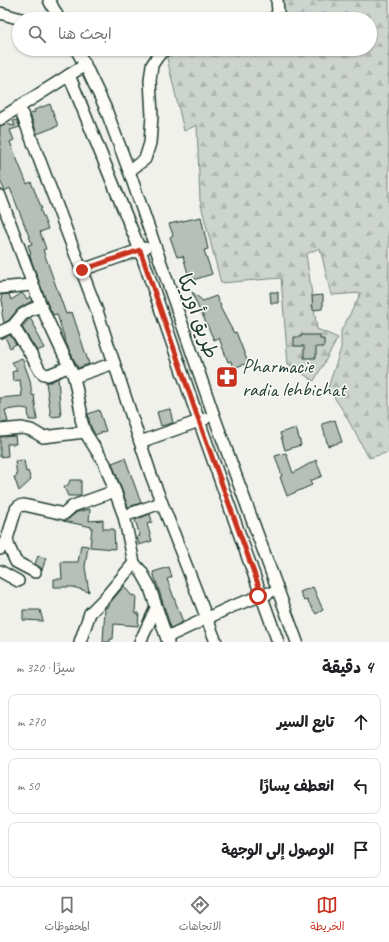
<!DOCTYPE html>
<html lang="ar">
<head>
<meta charset="utf-8">
<style>
	:root { --surface:#fff; --page:#f2f2f2; --text:#202124; --muted:#757577; --line:#e0e0e0; --accent:#c8321e }
	body { margin:0; font-family:Caveat,"Playpen Sans Arabic",sans-serif; background:var(--page); color:var(--text); direction:rtl }
	.stop { position:absolute; width:12px; height:12px; margin:-9px; border:3px solid #c8321e; border-radius:50%; background:#fff }
	.stop.end { background:#c8321e; border-color:#fff; box-shadow:0 1px 4px #0008 }
	.list { margin:0; padding:0; list-style:none }
	h2 { display:flex; justify-content:space-between; align-items:center; height:52px; margin:0; padding:0 16px; font-size:17px }
	h2 small { font-size:13px; font-weight:400; color:var(--muted) }
	.list li { display:grid; grid-template-columns:26px 1fr auto; gap:12px; align-items:center; box-sizing:border-box; height:56px; margin:0 8px 8px; padding:0 8px; border:1px solid var(--line); border-radius:8px }
	.list b { display:block; font-size:15px; white-space:nowrap }
	.list em { font-size:13px; font-style:normal; color:var(--muted) }
	.icon { flex:none; width:22px; height:22px; fill:none; stroke:currentColor; stroke-width:2; stroke-linecap:round; stroke-linejoin:round }
	.map { position:relative; flex:none; width:389px; height:642px; overflow:hidden; direction:ltr }
	.search { position:absolute; background:var(--surface); box-shadow:0 1px 3px #0004; left:12px; right:12px; top:12px; height:44px; display:flex; align-items:center; gap:10px; box-sizing:border-box; padding:0 14px; border-radius:22px; color:var(--muted); font-size:15px }
	.sheet { height:244px; background:var(--surface) }
	nav { display:flex; justify-content:space-around; align-items:center; box-sizing:border-box; height:56px; border-top:1px solid var(--line); background:var(--surface); font-size:11px; color:var(--muted) }
	nav a { display:grid; justify-items:center; gap:2px }
	nav .on { color:var(--accent) }
	.map>svg:first-child { display:block }
	.forest { fill:url(#forest-firs); stroke:#768880 }
	.building { fill:#b6bfb8; stroke:#1f3d34 }
	.lines { fill:none; stroke-linecap:round; stroke-linejoin:round }
	.minor-casing { stroke:#1f3d34; stroke-width:14 }
	.minor { stroke:#fdfcf7; stroke-width:11 }
	.route { stroke:#c8321e; stroke-width:5 }
	.labels { text-anchor:middle; dominant-baseline:central; stroke-width:3; stroke-linejoin:round; paint-order:stroke }
	.street-label { font-size:20px; fill:#1f3d34; stroke:#fdfcf7 }
	.poi-label { font-size:20px; fill:#1f3d34; stroke:#fdfcf7; text-anchor:start }
</style>
</head>
<body>
<div class="map">
<svg width="389" height="642" viewBox="0 0 389 642">
	<defs>
		<pattern id="forest-firs" width="22" height="20" patternUnits="userSpaceOnUse"><rect width="22" height="20" fill="#cdd3cd"/><path d="M5 1l3.5 6h-7zM16 11l3.5 6h-7z" fill="#b0b6b1"/></pattern>
	</defs>
	<rect width="100%" height="100%" fill="#f0f1eb"/>
	<filter id="ink" filterUnits="userSpaceOnUse"><feTurbulence type="fractalNoise" baseFrequency=".025" numOctaves="2"/><feDisplacementMap in="SourceGraphic" scale="8" xChannelSelector="R" yChannelSelector="G"/><feConvolveMatrix kernelMatrix="1 2 1 2 8 2 1 2 1" color-interpolation-filters="sRGB"/></filter>
	<g filter="url(#ink)">
		<!-- forest -->
		<polygon class="forest" points="281,0 389,0 389,452 369,458 342,409 328,388 341,348 341,331 361,293 331,295 320,248 306,254 317,329 338,338 314,381 288,364 281,278 221,283 200,201 197,125 184,131 166,54 174,49 245,49 247,54 291,52 291,49 370,49 370,19 285,19"/>
		<!-- building -->
		<g class="building">
			<polygon points="50,104 58,126 37,134 30,114 35,112 34,110"/>
			<polygon points="17,120 20,127 10,130 14,140 10,142 27,184 31,182 42,209 40,209 48,229 40,232 46,249 43,250 66,314 72,312 89,364 78,368 66,343 57,314 53,315 47,303 29,254 31,254 28,245 32,244 10,188 5,191 0,181 0,126 5,124 15,126 13,121"/>
			<polygon points="201,217 208,249 204,250 212,274 190,281 183,256 177,257 170,237 173,235 169,224"/>
			<polygon points="192,292 203,301 216,296 221,306 220,307 230,326 234,333 236,332 248,363 233,368 231,361 228,362 219,338 214,340 202,314 201,314"/>
			<polygon points="270,292 278,292 278,303 271,303"/>
			<polygon points="22,293 27,299 30,296 32,301 18,309 9,320 4,323 2,314 3,306 1,295 9,294 11,300"/>
			<polygon points="323,295 323,306 322,307 322,309 313,310 312,296"/>
			<polygon points="30,318 37,330 35,331 44,348 37,351 22,327"/>
			<polygon points="10,335 16,344 10,348 5,337"/>
			<polygon points="301,335 320,335 320,339 324,339 324,347 316,347 316,358 304,358 304,346 294,346 294,337 301,337"/>
			<polygon points="22,358 30,380 32,395 34,395 37,420 29,420 28,409 21,408 5,410 8,422 0,423 0,398 22,396 20,380 13,381 12,372 17,370 12,362"/>
			<polygon points="58,378 61,416 51,417 46,382 51,382"/>
			<polygon points="170,409 173,423 161,426 157,412"/>
			<polygon points="99,410 106,431 95,435 90,425 88,414"/>
			<polygon points="335,420 342,442 328,446 322,424"/>
			<polygon points="296,428 301,445 285,450 280,433"/>
			<polygon points="15,436 16,444 7,444 8,456 0,457 0,437"/>
			<polygon points="286,453 293,473 316,460 322,476 310,481 312,485 287,496 280,477 282,476 275,456"/>
			<polygon points="125,458 141,503 128,507 112,463"/>
			<polygon points="24,460 26,472 28,471 31,480 19,491 14,477 17,476 15,461"/>
			<polygon points="70,480 81,480 81,496 68,496 64,487 68,485"/>
			<polygon points="90,509 89,521 103,520 103,529 114,529 115,549 90,547 92,527 63,521 68,519 77,512"/>
			<polygon points="150,514 152,522 147,524 152,541 139,545 137,537 140,536 135,520"/>
			<polygon points="81,545 88,546 85,567 89,592 73,587 54,587 54,579 62,579 61,562 78,562"/>
			<polygon points="38,556 46,558 42,570 41,568 35,564"/>
			<polygon points="169,567 172,577 167,579 183,622 171,628 153,572"/>
			<polygon points="124,586 131,595 136,596 135,613 139,613 138,626 114,624 113,639 110,639 110,642 103,642 105,608 109,606 109,604"/>
			<polygon points="313,587 323,610 316,614 307,600 304,601 300,592"/>
			<polygon points="23,610 40,610 43,621 23,620"/>
		</g>
		<g class="lines">
			<!-- minor casing -->
			<g class="minor-casing">
				<g id="minor">
					<polyline points="49,0 59,19"/>
					<polyline points="0,13 21,19"/>
					<polyline points="275,19 278,11 277,0"/>
					<polyline points="76,49 85,65 105,107 129,171 214,416 297,642"/>
					<polyline points="69,75 140,250 199,421 278,642"/>
					<polyline points="19,106 97,311 151,475 216,642"/>
					<polyline points="0,119 85,65"/>
					<polyline points="129,171 145,159 150,143 152,116 150,80 152,65 158,56 166,49"/>
					<polyline points="0,196 41,306 74,377"/>
					<polyline points="82,270 145,248"/>
					<polyline points="0,288 32,285"/>
					<polyline points="13,326 30,353 40,371 44,374 48,375 68,367"/>
					<polyline points="0,332 13,326 22,315 30,310 41,306"/>
					<polyline points="114,363 74,377 81,411 81,419 85,432 105,464 124,516"/>
					<polyline points="0,430 22,428 31,430 43,437 85,432"/>
					<polyline points="140,442 205,419"/>
					<polyline points="0,549 7,539"/>
					<polyline points="134,563 141,571 149,585 168,642"/>
					<polyline points="0,571 18,581"/>
					<polyline points="35,572 16,562 9,547 7,539 16,509 19,506 24,505 64,514 73,506 115,491"/>
					<polyline points="167,637 233,606 269,593"/>
					<polyline points="80,642 90,613 104,599 134,563 124,516 161,503"/>
					<polyline points="140,642 156,608"/>
				</g>
			</g>
			<!-- minor -->
			<use href="#minor" class="minor"/>
		</g>
	</g>
	<g class="lines" filter="url(#ink)">
		<!-- route -->
		<polyline class="route" points="82,270 140,250 199,421 262,595 258,596"/>
	</g>
	<!-- icons -->
	<defs>
		<g id="pharmacy-square" transform="scale(1.15)"><rect x="-9" y="-9" width="18" height="18" rx="4" fill="#c8321e" stroke="#fdfcf7"/><path d="M-2-6h4v4h4v4h-4v4h-4v-4h-4v-4h4Z" fill="#fff"/></g>
	</defs>
	<g fill-rule="evenodd">
		<use href="#pharmacy-square" x="227" y="377"/>
	</g>
	<g class="labels">
		<!-- street labels -->
		<g class="street-label">
			<text transform="translate(198 316) rotate(71)">طريق أوريكا</text>
		</g>
		<!-- poi labels -->
		<g class="poi-label">
			<text x="242" y="366">Pharmacie<tspan x="242" dy="23">radia lehbichat</tspan></text>
		</g>
	</g>
</svg>
<div class="stop" style="left:258px;top:596px"></div>
<div class="stop end" style="left:82px;top:270px"></div>
<div class="search"><svg class="icon" aria-label="search" viewBox="0 0 24 24"><circle cx="10" cy="10" r="6"/><path d="M15 15l6 6"/></svg>ابحث هنا</div>
</div>
<section class="sheet">
<h2>4 دقيقة<small>سيرًا · 320 m</small></h2>
<ul class="list">
<li><svg class="icon" aria-label="ahead" viewBox="0 0 24 24"><path d="M12 20V5M6 11l6-6 6 6"/></svg><div><b>تابع السير</b></div><em>270 m</em></li>
<li><svg class="icon" aria-label="left" viewBox="0 0 24 24"><path d="M17 20v-9H6M10 6l-5 5 5 5"/></svg><div><b>انعطف يسارًا</b></div><em>50 m</em></li>
<li><svg class="icon" aria-label="arrive" viewBox="0 0 24 24"><path d="M6 21V4h12l-3 4 3 4H6"/></svg><div><b>الوصول إلى الوجهة</b></div></li>
</ul>
</section>
<nav>
<a class="on"><svg class="icon" aria-label="map" viewBox="0 0 24 24"><path d="M3 6l6-2 6 2 6-2v14l-6 2-6-2-6 2zM9 4v14M15 6v14"/></svg>الخريطة</a>
<a><svg class="icon" aria-label="directions" viewBox="0 0 24 24"><path d="M12 3l9 9-9 9-9-9zM9 14v-3h6M13 9l2 2-2 2"/></svg>الاتجاهات</a>
<a><svg class="icon" aria-label="saved" viewBox="0 0 24 24"><path d="M7 4h10v16l-5-4-5 4z"/></svg>المحفوظات</a>
</nav>
</body>
</html>
